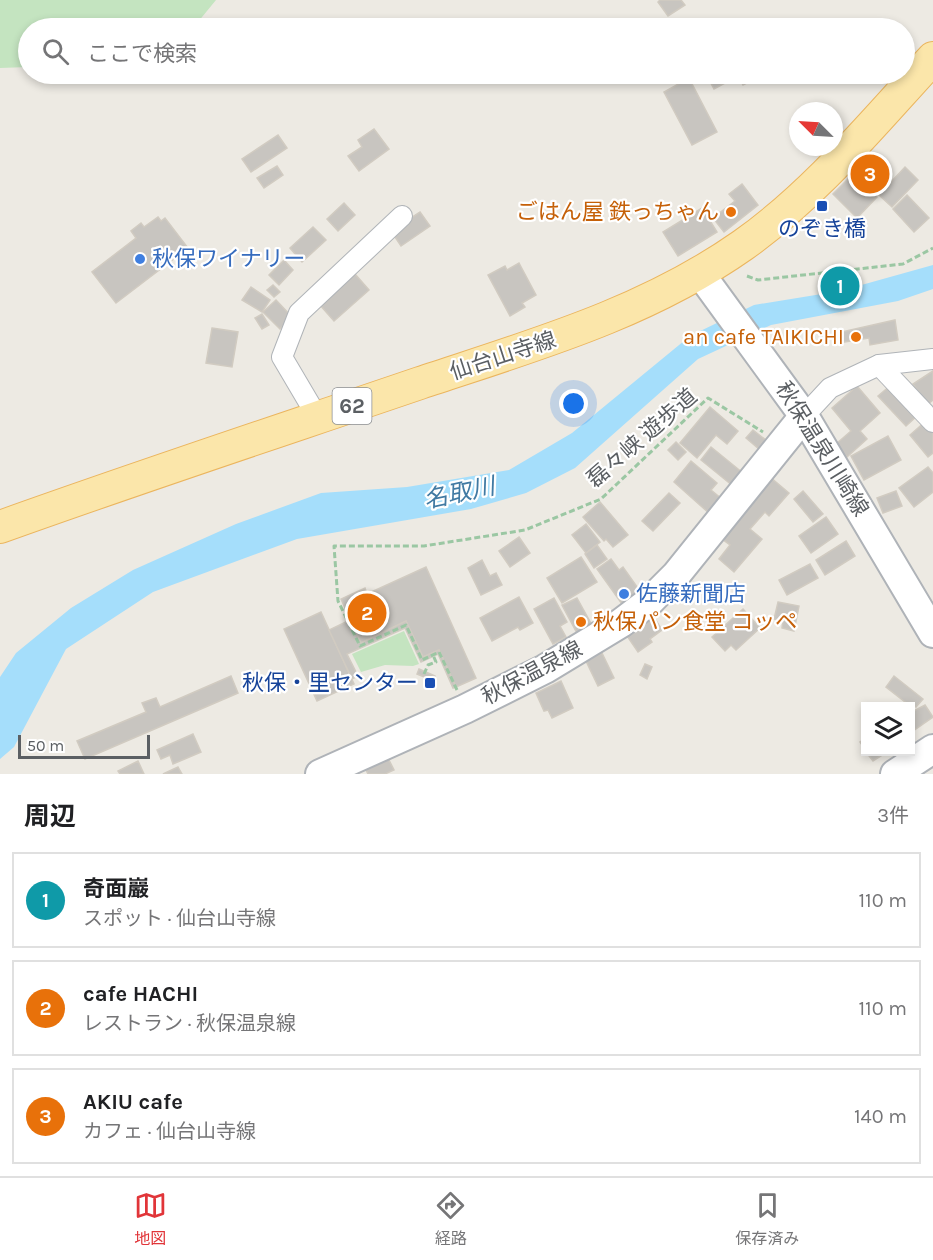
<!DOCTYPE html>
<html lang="ja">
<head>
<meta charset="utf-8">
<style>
	:root { --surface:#fff; --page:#f6f6f6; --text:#202124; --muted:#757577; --line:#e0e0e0; --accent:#e13539 }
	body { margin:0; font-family:Karla,"Noto Sans JP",sans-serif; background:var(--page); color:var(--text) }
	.controls { position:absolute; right:18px; bottom:18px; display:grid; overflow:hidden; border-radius:0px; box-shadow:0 3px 9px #0003 }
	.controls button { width:54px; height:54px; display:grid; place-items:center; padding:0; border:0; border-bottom:2px solid var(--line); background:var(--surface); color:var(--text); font:30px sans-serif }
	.compass { position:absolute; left:789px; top:102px; width:54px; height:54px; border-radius:50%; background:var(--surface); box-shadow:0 3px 9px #0003; rotate:294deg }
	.scale { position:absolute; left:18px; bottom:15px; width:132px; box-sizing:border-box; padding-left:6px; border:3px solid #5b5f63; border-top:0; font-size:16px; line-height:21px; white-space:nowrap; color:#5b5f63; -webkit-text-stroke:4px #fff; paint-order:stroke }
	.you { position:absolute; left:574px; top:404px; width:21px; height:21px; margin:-15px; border:4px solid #fff; border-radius:50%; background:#1a73e8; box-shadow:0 0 0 9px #1a73e833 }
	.badge { display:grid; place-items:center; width:39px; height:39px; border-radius:50%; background:var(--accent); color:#fff; font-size:20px; font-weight:700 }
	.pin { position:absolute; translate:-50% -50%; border:3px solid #fff; box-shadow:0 2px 6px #0006 }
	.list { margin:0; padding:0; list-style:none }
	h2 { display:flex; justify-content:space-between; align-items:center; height:78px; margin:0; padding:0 24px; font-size:26px }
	h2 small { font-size:20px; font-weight:400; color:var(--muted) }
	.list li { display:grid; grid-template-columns:39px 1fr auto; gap:18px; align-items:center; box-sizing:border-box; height:96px; margin:0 12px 12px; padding:0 12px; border:2px solid var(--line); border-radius:0px }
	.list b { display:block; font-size:22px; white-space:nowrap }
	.list p { margin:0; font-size:20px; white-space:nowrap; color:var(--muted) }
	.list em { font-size:20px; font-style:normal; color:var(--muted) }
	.icon { flex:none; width:33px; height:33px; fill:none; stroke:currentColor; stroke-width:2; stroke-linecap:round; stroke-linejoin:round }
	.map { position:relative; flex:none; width:933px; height:774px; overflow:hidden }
	.search { position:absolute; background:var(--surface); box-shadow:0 3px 9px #0003; left:18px; right:18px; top:18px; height:66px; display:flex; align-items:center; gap:15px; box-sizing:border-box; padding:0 21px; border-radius:33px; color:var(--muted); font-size:22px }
	.sheet { height:402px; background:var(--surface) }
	nav { display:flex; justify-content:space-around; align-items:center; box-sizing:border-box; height:84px; border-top:2px solid var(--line); background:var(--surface); font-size:16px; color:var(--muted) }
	nav a { display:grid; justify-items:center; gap:3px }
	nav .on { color:var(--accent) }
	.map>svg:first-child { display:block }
	.green { fill:#c4e4c0 }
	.water { fill:#a5defb }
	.building { fill:#c8c5c0; stroke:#d1cbc1; stroke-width:1.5 }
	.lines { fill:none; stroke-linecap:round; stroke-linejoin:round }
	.street-casing { stroke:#b0b4b8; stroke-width:22 }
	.secondary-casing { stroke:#afb3b8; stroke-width:32 }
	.primary-casing { stroke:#ebb55e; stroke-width:34 }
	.path { stroke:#9bc7a3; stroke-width:3; stroke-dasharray:6 3; stroke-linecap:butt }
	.street { stroke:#fff; stroke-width:20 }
	.secondary { stroke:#fff; stroke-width:28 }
	.primary { stroke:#fbe6aa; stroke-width:32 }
	.transit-dot { fill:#1a4fb4; stroke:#fff; stroke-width:2 }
	.food-dot { fill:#e8710a; stroke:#fff; stroke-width:2 }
	.shop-dot { fill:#3f7fe0; stroke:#fff; stroke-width:2 }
	.labels { text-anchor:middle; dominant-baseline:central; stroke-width:4.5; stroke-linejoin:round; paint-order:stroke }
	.shield { fill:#fff; stroke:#8c8f92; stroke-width:1.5 }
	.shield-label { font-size:21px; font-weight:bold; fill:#5b5f63 }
	.food-label { font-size:22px; fill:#c56008; stroke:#fff; text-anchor:end }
	.transit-label { font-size:22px; fill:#164399; stroke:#fff }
	.shop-label { font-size:22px; fill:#366cbe; stroke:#fff; text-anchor:start }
	.street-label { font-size:22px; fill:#5b5f63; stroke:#fff }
	.water-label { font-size:24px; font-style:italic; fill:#417aa3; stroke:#fff }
</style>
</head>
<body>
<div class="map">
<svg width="933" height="774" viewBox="0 0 933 774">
	<rect width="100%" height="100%" fill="#edeae3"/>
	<!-- green -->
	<g class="green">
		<polygon points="0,0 216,0 193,28 28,28 28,67 0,68"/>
		<polygon points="404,631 419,664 413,666 385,665 361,672 352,654"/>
	</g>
	<!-- water -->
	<polygon class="water" points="933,265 933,289 898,301 771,325 698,359 575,468 526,493 471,509 297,539 153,592 66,649 14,747 0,759 0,677 16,653 71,608 133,570 236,524 321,493 407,487 509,470 572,433 690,336 754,305 840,291"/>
	<!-- building -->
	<g class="building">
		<polygon points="660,0 681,0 685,5 668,16 658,2"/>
		<polygon points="706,74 764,74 743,85 738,76 714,89"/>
		<polygon points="689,78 717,132 692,145 664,92"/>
		<polygon points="374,129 389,149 359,171 348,156 362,147 358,140"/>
		<polygon points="278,135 287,148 251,172 242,159"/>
		<polygon points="867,160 889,181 877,194 854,173"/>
		<polygon points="277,166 283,175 264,188 257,178"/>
		<polygon points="905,167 918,180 892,207 879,195"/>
		<polygon points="853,174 877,197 857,218 833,194"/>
		<polygon points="742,184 758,205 724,232 713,218 735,201 729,194"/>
		<polygon points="907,195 929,218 914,232 893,209"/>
		<polygon points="344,203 355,215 338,231 327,219"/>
		<polygon points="702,208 717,232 678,256 663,232"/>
		<polygon points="420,212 430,226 401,246 391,231"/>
		<polygon points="158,217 161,221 165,218 188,248 116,303 92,272 136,238 131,231 141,223 144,227"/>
		<polygon points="313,227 326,240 302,262 290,248"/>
		<polygon points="284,260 293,270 279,285 269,275"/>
		<polygon points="519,263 536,295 522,303 525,307 510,316 488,275 505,266 507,270"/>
		<polygon points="355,274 369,290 334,321 320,305"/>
		<polygon points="273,285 280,292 274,297 267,290"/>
		<polygon points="251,287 270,300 262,312 242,300"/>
		<polygon points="276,300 292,317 280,329 263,312"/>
		<polygon points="262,314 269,325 262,329 255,318"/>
		<polygon points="895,320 898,340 870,345 869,338 839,343 837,333"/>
		<polygon points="212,328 238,332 232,367 206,363"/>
		<polygon points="933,371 933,400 927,405 913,384"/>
		<polygon points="891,385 918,415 906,426 878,396"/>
		<polygon points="857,386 880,413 860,431 867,439 847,457 836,444 851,431 832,408"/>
		<polygon points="710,407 738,431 727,444 716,435 697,458 680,443"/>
		<polygon points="927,420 933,427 933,453 928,457 910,435"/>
		<polygon points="753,430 767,441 760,450 746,438"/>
		<polygon points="888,436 901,460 864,480 851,456"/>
		<polygon points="676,442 686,452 678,460 668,450"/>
		<polygon points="711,447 743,473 733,486 701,460"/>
		<polygon points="691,461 717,483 711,490 722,499 710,514 674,482"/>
		<polygon points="928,467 933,473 933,492 914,507 899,488"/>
		<polygon points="770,477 789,493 769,516 765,512 750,529 762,539 734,572 719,559 730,545 722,539"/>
		<polygon points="803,491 823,514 813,522 794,499"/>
		<polygon points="896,491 902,506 883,513 877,498"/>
		<polygon points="669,493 680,503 653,531 642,521"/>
		<polygon points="600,502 628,535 613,547 606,539 604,541 583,517"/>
		<polygon points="826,517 838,534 811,553 799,536"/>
		<polygon points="586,524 600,542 586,553 572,535"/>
		<polygon points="519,537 530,553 510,567 499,551"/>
		<polygon points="846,541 855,556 825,575 816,560"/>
		<polygon points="597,545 607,559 594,568 585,554"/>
		<polygon points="581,557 597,582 562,603 547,578"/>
		<polygon points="611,559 619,570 623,567 640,591 622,604 597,569"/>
		<polygon points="482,560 490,576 496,573 502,585 481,595 468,568"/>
		<polygon points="810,564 818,578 787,595 779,580"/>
		<polygon points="426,567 476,678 456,687 439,650 423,657 406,621 361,643 341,599 365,588 367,594"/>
		<polygon points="519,597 533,623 520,630 518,627 492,641 480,618"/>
		<polygon points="554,598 567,622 560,626 566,637 553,644 534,609"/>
		<polygon points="577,598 593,627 578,635 562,605"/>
		<polygon points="778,602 799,606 794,631 782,628 783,620 774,619"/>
		<polygon points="743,609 760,628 736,650 731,645 725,651 712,637"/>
		<polygon points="321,612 354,684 317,701 284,629"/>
		<polygon points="652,614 662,630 650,639 652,642 638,652 625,633"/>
		<polygon points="350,620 361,643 406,621 423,657 439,650 456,687 453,688 438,654 421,662 405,628 347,654 358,676 352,679 329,630"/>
		<polygon points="602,653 614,678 598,686 586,661"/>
		<polygon points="645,664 652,667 647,679 640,675"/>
		<polygon points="419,669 435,676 434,681 417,674"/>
		<polygon points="231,676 238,693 85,759 77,741 146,712 142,703 156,698 160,707"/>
		<polygon points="894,676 923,699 916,707 911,703 909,705 886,687"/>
		<polygon points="561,681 573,708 552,718 548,710 544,711 536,693"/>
		<polygon points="925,705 933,717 910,733 910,713"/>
		<polygon points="193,734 201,752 173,764 170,755 161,759 157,750"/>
		<polygon points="866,738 866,751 860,742"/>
		<polygon points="866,752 887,752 873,761"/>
		<polygon points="387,756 394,770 385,774 368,774 364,766"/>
		<polygon points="138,761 144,774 120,774 118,771"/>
		<polygon points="178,767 182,774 163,774"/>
	</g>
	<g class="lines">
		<!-- street casing -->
		<g class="street-casing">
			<g id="street">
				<polyline points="879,365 933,422"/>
				<polyline points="804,416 830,388 879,365 933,359"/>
				<polyline points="318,418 282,357 299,313 402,216"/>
			</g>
		</g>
		<!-- secondary casing -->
		<g class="secondary-casing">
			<g id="secondary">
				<polyline points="699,272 804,416 933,633"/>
				<polyline points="320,774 465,709 545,669 621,623 650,601 676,575 804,416"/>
				<polyline points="895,774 933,749"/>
			</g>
		</g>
		<!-- primary casing -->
		<g class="primary-casing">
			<path id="primary" d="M0 527C139 477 279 431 420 383 531 346 645 314 743 245 815 194 873 123 933 58"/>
		</g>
		<!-- path -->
		<g class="path">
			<polyline points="747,276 758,280 903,264 933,248"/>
			<polyline points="424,674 428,665 436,662 433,655"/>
			<polyline points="457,690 439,652 422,660 406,625 360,646 338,601 334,546 424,546 525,530 601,499 708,398 763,432"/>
		</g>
		<!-- street -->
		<use href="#street" class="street"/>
		<!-- secondary -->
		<use href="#secondary" class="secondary"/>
		<!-- primary -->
		<use href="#primary" class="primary"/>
	</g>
	<!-- markers -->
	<g class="transit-dot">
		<rect x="816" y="200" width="12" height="12" rx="3"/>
		<rect x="424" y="677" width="12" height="12" rx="3"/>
	</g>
	<g class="food-dot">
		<circle cx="731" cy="212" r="6"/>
		<circle cx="856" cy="337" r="6"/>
		<circle cx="581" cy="622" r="6"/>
	</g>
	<g class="shop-dot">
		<circle cx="140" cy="259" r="6"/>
		<circle cx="624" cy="594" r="6"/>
	</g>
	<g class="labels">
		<!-- shield labels -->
		<rect class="shield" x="332.5" y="388" width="39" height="36" rx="4.5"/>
		<g class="shield-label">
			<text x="352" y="406">62</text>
		</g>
		<!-- food labels -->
		<g class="food-label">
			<text x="719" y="212">ごはん屋 鉄っちゃん</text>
			<text x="844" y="337">an cafe TAIKICHI</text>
			<text x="593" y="622" text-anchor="start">秋保パン食堂 コッペ</text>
		</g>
		<!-- transit labels -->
		<g class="transit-label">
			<text x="822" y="229">のぞき橋</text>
			<text x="418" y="683" text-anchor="end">秋保・里センター</text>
		</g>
		<!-- shop labels -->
		<g class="shop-label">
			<text x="152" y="259">秋保ワイナリー</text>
			<text x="636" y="594">佐藤新聞店</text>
		</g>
		<!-- street labels -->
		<g class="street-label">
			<text transform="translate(503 356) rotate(-18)">仙台山寺線</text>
			<text transform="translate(642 438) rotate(-41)">磊々峡 遊歩道</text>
			<text transform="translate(822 449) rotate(58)">秋保温泉川崎線</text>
			<text transform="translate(532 673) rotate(-28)">秋保温泉線</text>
		</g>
		<!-- water labels -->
		<g class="water-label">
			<text transform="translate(459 493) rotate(-12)">名取川</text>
		</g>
	</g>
</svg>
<div class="controls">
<button><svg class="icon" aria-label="layers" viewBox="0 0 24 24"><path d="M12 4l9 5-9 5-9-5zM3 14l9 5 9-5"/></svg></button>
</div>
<svg class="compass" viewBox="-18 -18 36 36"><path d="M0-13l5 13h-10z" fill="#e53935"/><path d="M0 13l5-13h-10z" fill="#757577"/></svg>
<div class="scale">50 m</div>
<div class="you"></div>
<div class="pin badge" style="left:840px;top:286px;background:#0f9aa8">1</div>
<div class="pin badge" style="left:367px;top:613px;background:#e8710a">2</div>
<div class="pin badge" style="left:870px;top:174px;background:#e8710a">3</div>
<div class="search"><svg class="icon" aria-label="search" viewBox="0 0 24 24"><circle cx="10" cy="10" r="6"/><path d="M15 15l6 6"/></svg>ここで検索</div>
</div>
<section class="sheet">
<h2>周辺<small>3件</small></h2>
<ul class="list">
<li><span class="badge" style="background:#0f9aa8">1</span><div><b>奇面巖</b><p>スポット · 仙台山寺線</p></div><em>110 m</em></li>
<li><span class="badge" style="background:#e8710a">2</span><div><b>cafe HACHI</b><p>レストラン · 秋保温泉線</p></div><em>110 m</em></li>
<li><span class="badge" style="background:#e8710a">3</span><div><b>AKIU cafe</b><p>カフェ · 仙台山寺線</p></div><em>140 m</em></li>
</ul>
</section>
<nav>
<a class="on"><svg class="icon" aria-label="map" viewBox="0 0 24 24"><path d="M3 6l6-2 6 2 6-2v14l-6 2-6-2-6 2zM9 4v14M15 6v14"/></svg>地図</a>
<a><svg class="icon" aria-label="directions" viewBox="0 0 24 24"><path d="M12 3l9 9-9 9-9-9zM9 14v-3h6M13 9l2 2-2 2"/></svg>経路</a>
<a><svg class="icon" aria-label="saved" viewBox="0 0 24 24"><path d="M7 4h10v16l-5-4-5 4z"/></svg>保存済み</a>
</nav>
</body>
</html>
